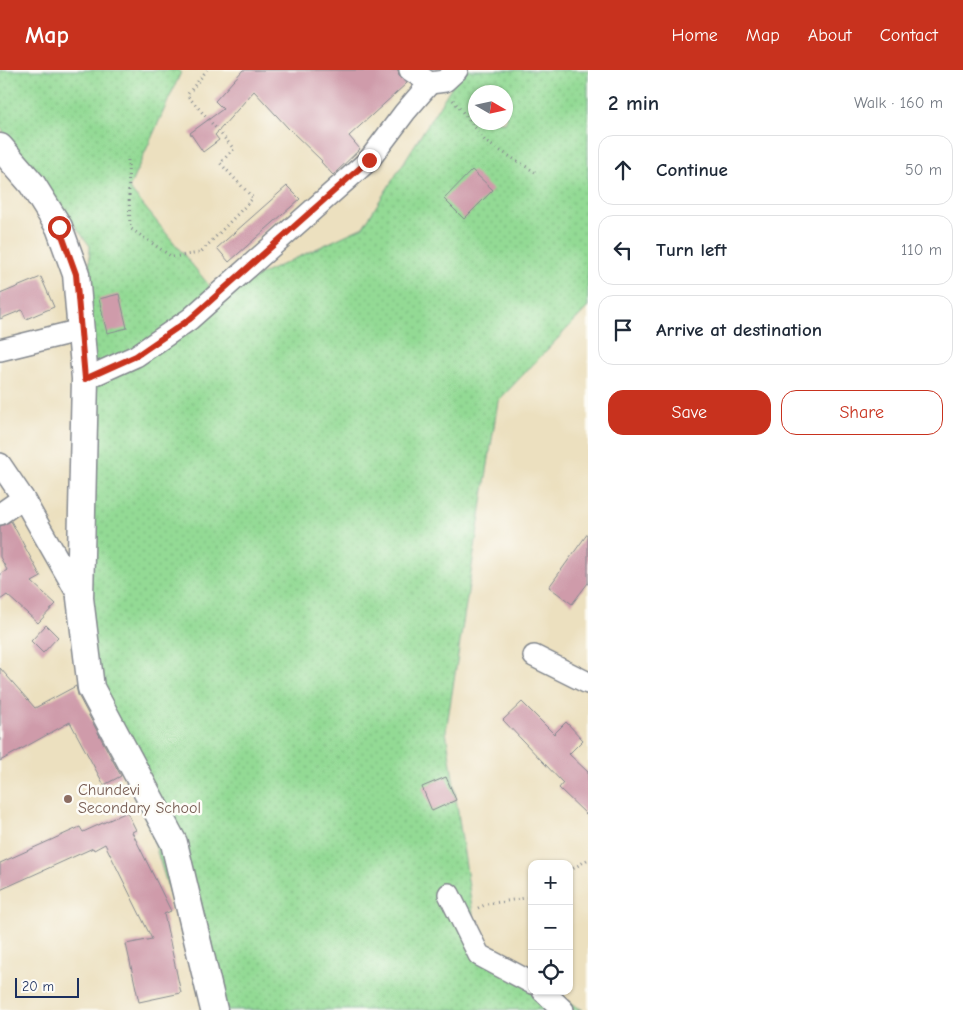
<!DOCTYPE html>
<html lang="en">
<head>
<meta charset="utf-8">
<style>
	:root { --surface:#fff; --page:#f2f2f3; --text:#1f2937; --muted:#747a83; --line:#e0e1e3; --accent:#c8321e }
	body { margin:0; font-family:"Comic Neue",sans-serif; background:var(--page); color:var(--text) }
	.controls { position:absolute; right:15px; bottom:15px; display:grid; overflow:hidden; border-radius:10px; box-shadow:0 1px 4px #0004 }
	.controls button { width:45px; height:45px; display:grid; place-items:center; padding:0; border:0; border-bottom:1px solid var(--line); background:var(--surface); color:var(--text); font:25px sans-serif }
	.compass { position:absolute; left:468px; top:15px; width:45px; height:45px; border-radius:50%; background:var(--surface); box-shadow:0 1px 4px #0004; rotate:99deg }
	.scale { position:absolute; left:15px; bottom:12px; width:64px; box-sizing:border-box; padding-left:5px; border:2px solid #1b2f5e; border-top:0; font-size:14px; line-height:18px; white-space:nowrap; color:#1b2f5e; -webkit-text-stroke:4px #fdfcf7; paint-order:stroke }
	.stop { position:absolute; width:15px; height:15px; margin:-11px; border:4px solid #c8321e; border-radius:50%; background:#fff }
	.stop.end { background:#c8321e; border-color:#fff; box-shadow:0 1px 5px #0008 }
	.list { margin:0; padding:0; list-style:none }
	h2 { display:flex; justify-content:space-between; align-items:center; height:65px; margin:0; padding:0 20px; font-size:21px }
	h2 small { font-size:16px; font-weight:400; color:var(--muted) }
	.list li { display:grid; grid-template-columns:32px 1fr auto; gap:15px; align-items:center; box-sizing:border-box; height:70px; margin:0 10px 10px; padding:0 10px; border:1px solid var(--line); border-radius:15px }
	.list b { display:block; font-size:19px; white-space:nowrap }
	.list em { font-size:16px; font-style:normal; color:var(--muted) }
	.actions { display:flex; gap:10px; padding:15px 20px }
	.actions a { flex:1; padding:11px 0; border:1px solid var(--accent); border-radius:15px; text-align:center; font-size:18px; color:var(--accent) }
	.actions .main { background:var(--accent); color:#fff }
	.icon { flex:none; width:28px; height:28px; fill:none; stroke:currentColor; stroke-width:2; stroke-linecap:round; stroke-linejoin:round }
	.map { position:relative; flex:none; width:588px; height:940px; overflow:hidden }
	header { display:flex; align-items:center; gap:30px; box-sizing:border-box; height:70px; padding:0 25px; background:var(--accent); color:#fff }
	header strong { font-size:24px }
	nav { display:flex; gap:28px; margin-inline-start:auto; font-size:18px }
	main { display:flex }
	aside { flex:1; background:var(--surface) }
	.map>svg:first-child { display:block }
	.grass { fill:url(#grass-dots); stroke:#578479; fill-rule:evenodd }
	.building { fill:#cf9baa }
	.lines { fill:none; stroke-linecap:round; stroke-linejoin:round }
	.minor-casing { stroke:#84888e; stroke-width:24 }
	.tertiary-casing { stroke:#84888e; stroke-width:29 }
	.path { stroke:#84888e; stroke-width:3; stroke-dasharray:1 4; stroke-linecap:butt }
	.minor { stroke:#fff; stroke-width:21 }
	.tertiary { stroke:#fff; stroke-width:26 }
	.route { stroke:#c8321e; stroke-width:6 }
	.education-dot { fill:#8d6e63; stroke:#fdfcf7; stroke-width:2 }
	.labels { text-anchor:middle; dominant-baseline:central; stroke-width:5; stroke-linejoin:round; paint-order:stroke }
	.education-label { font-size:16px; fill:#785e54; stroke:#fdfcf7; text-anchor:start }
</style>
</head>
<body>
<header>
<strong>Map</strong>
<nav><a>Home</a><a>Map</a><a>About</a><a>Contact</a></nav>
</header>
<main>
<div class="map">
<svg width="588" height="940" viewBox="0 0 588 940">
	<defs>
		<pattern id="grass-dots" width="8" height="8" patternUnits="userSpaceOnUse" patternTransform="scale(1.25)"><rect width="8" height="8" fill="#93da94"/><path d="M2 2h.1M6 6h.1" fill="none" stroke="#7ebb82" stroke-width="1.8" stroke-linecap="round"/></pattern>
	</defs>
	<rect width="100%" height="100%" fill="#fdfcf7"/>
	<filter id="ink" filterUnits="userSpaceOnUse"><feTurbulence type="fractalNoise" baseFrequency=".02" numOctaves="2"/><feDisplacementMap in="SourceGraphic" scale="10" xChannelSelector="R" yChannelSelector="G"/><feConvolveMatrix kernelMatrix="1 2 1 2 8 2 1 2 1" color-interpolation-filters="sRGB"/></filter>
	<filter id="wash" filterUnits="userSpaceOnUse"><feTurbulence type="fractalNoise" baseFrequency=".0096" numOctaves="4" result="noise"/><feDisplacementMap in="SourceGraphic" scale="20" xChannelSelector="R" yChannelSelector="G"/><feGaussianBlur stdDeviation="1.12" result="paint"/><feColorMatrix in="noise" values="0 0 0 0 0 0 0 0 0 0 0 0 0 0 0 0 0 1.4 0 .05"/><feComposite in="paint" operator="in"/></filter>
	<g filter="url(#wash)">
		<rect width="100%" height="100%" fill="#ece0bf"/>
		<!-- grass -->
		<path class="grass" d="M0 0H179L181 2 129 118 217 225 363 157 462 0H588V237L498 331 446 661 479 885 583 940H206L151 762 91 618 85 309 90 176 0 57ZM476 22H506V52H476Z"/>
		<g id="blocks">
			<!-- building -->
			<g class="building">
				<polygon points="243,0 398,0 399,6 407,13 349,66 360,79 333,105 321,92 322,91 288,58 254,21 215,65 219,70 203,82 190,63 223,39 215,31"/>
				<polygon points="472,100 493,120 464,149 444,129"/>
				<polygon points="287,116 300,129 229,192 217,178"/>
				<polygon points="41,207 54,237 26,249 22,240 0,249 0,224"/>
				<polygon points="119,224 127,258 107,263 99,229"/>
				<polygon points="11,451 41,507 32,512 56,534 38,553 7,525 0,530 0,505 7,500 0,487 0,456"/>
				<polygon points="588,463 588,513 572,534 549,517"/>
				<polygon points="46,555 58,567 43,583 31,571"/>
				<polygon points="0,598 35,638 76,616 78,625 121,706 104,715 70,652 0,691"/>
				<polygon points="522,632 554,664 566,652 583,670 569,684 588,702 588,746 559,718 563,713 503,650"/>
				<polygon points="446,707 456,730 432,741 422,717"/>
				<polygon points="127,742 136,760 132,762 171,841 164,844 181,923 139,932 126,874 152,869 105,774 94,780 93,778 0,820 0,793 80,757 83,762"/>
			</g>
		</g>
	</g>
	<g filter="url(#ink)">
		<use href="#blocks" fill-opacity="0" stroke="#84888e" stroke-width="1"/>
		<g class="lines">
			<!-- minor casing -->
			<g class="minor-casing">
				<g id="minor">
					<polyline points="430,13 445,11 457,0"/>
					<polyline points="0,280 81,260"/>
					<polyline points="85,309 136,286 190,249 369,90 405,42 430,13 410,0"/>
					<polyline points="0,394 23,428 80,528"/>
					<polyline points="0,444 23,428"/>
					<polyline points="534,586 588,613"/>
					<polyline points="449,824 479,885 532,913"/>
					<polyline points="543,921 563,940"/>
				</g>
			</g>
			<!-- tertiary casing -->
			<g class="tertiary-casing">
				<polyline id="tertiary" points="0,77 32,114 59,157 76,204 85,309 80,528 91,618 174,773 214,940"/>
			</g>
			<!-- path -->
			<g class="path">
				<polyline points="453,30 486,72 535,102"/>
				<polyline points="128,90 130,158 172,187 200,183 253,128 220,93 234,79 187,25 207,0"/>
				<polyline points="569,801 587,790 588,792"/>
				<polyline points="478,838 487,834 532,827"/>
			</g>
			<!-- minor -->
			<use href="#minor" class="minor"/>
			<!-- tertiary -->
			<use href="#tertiary" class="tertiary"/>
		</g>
	</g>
	<g class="lines" filter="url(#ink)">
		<!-- route -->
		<polyline class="route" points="59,157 76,204 85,309 136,286 190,249 369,90"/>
	</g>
	<!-- markers -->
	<circle class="education-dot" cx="68" cy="729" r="5"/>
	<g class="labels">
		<!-- education labels -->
		<g class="education-label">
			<text x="78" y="720">Chundevi<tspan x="78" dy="18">Secondary School</tspan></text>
		</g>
	</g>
</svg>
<div class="controls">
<button>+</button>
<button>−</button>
<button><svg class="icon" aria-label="locate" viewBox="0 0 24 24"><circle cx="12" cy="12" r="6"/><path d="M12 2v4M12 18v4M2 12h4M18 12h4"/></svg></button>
</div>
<svg class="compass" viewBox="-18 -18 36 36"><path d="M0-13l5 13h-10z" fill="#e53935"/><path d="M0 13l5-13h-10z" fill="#747a83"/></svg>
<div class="scale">20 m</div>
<div class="stop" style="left:59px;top:157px"></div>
<div class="stop end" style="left:369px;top:90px"></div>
</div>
<aside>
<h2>2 min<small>Walk · 160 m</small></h2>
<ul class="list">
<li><svg class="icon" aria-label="ahead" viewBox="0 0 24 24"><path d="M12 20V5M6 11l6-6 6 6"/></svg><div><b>Continue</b></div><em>50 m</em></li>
<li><svg class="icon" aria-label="left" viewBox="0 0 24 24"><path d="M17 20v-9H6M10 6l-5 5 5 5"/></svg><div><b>Turn left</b></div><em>110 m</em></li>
<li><svg class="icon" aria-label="arrive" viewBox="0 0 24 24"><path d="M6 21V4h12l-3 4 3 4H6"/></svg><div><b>Arrive at destination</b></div></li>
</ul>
<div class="actions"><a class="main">Save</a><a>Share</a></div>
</aside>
</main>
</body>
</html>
